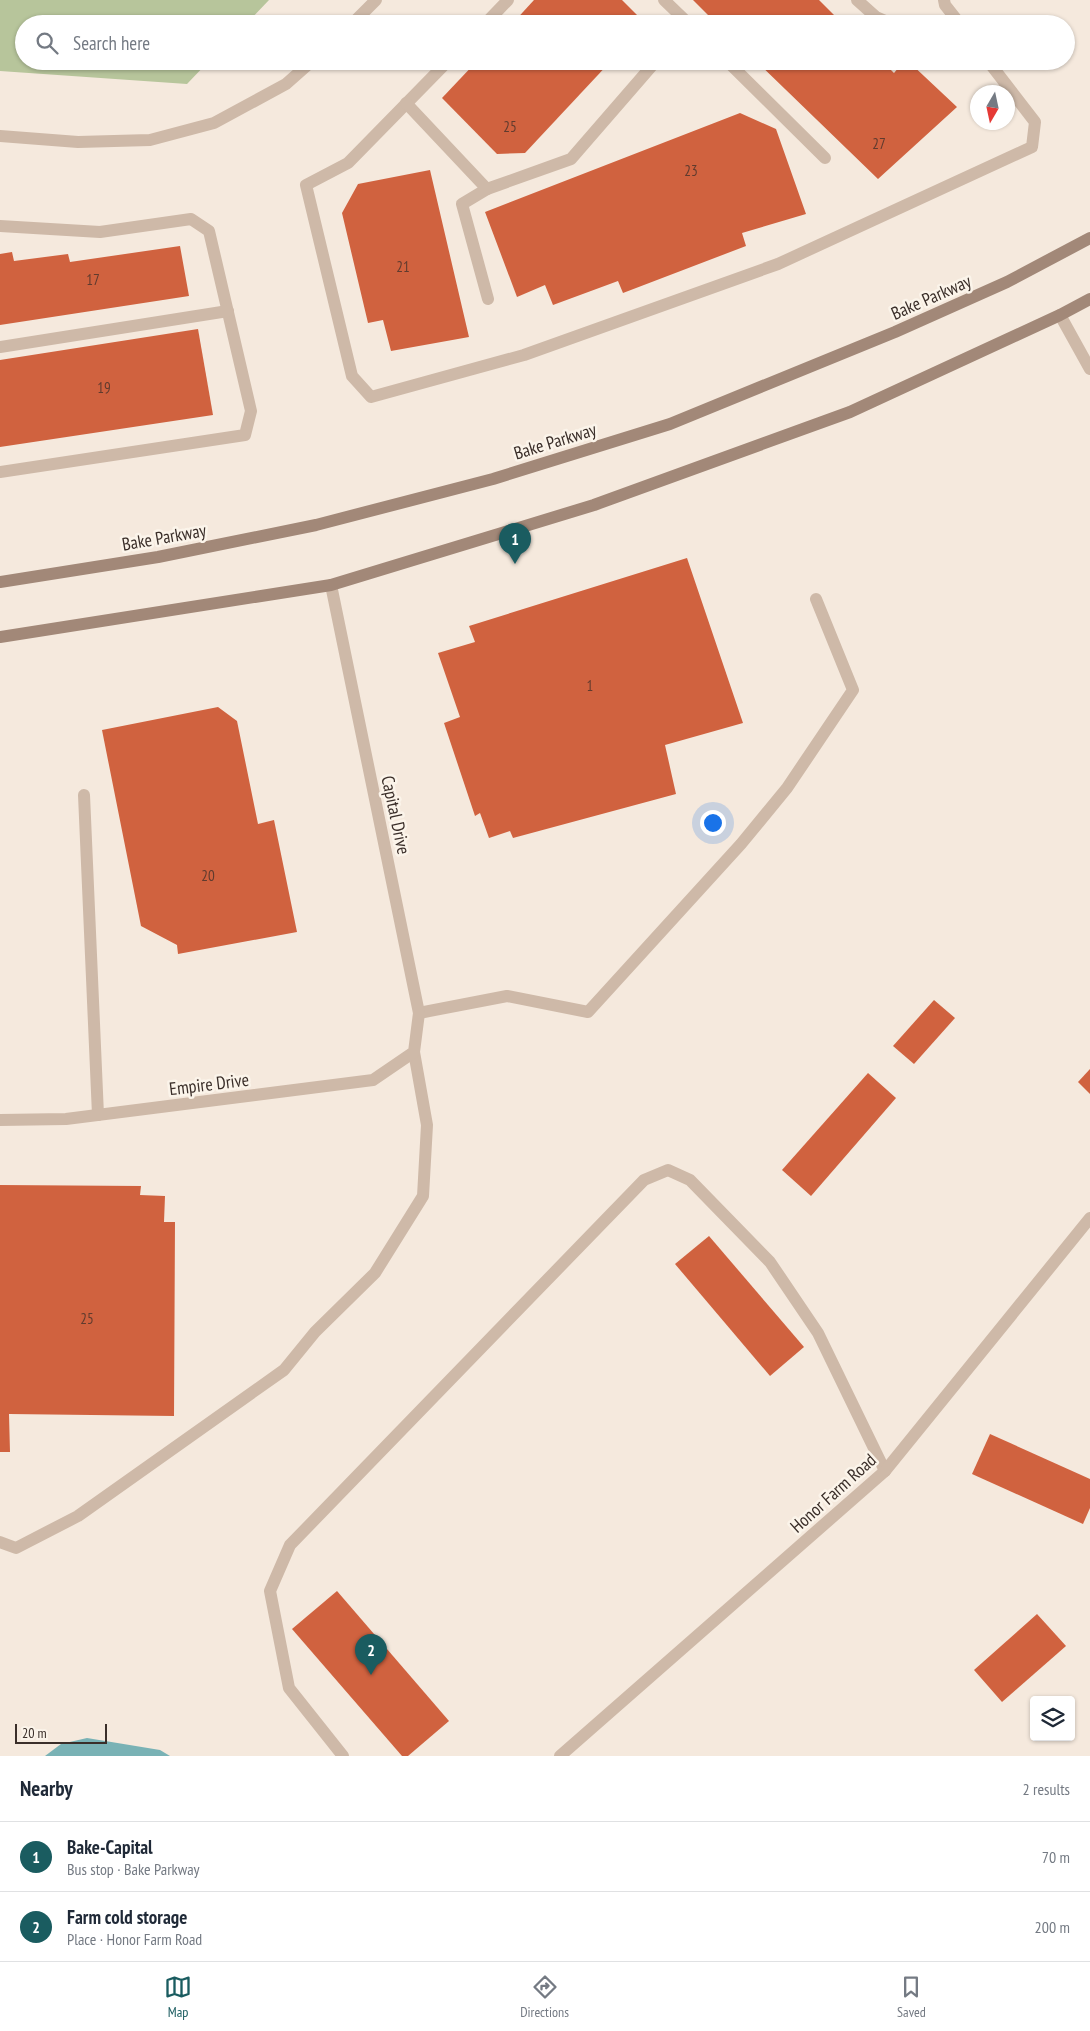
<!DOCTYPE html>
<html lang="en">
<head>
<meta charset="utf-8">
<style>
	:root { --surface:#fff; --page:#f2f2f3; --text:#1f2937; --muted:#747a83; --line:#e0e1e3; --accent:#1a5c60 }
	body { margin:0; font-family:"PT Sans Narrow",sans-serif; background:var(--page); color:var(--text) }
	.controls { position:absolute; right:15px; bottom:15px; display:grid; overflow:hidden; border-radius:5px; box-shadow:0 1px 4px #0004 }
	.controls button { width:45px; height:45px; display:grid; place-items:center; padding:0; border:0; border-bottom:1px solid var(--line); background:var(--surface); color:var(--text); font:25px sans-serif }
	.compass { position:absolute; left:970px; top:85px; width:45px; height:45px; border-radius:50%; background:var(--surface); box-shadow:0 1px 4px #0004; rotate:189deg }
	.scale { position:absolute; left:15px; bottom:12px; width:92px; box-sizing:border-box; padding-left:5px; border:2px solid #3a2e29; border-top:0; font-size:14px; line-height:18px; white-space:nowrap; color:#3a2e29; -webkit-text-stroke:4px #fbf4ea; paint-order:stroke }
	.you { position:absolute; left:712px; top:822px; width:18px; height:18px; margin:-12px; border:4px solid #fff; border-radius:50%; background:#1a73e8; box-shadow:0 0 0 8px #1a73e833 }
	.badge { display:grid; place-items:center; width:32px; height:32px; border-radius:50%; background:var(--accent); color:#fff; font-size:16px; font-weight:700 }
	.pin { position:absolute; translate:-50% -41px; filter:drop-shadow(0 1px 2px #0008) }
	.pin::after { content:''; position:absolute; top:26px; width:18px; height:15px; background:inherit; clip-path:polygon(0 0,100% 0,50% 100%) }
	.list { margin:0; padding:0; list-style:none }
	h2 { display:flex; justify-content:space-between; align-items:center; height:65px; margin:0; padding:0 20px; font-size:21px }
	h2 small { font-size:16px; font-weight:400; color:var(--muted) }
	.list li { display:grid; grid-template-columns:32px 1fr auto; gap:15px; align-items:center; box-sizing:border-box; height:70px; padding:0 20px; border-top:1px solid var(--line) }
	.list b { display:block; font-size:19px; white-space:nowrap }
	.list p { margin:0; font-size:16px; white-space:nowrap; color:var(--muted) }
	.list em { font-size:16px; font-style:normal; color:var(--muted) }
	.icon { flex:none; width:28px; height:28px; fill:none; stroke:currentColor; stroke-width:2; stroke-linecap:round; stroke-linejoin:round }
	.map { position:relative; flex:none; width:1090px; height:1756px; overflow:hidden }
	.search { position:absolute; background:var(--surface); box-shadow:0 1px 4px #0004; left:15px; right:15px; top:15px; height:55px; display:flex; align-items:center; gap:12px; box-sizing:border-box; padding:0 18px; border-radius:28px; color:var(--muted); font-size:19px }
	.sheet { height:205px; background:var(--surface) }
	nav { display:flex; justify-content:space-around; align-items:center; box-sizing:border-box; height:70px; border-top:1px solid var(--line); background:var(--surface); font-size:14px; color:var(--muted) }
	nav a { display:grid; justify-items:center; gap:2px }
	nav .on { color:var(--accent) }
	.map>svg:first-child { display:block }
	.green { fill:#b7c59b }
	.water { fill:#79b2b5 }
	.building { fill:#d0623f }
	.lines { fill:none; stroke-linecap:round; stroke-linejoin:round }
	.lane { stroke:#ceb9a8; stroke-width:12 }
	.street { stroke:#ceb9a8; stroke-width:12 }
	.secondary { stroke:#a28878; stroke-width:12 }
	.labels { text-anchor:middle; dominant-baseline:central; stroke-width:5; stroke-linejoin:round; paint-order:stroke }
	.number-label { font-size:15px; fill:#603b2e }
	.street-label { font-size:18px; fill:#3a2e29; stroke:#fbf4ea }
</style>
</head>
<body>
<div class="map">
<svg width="1090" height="1756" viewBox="0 0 1090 1756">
	<rect width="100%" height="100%" fill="#f5e9dd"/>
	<!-- green -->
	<polygon class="green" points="0,0 269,0 246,24 24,24 24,61 209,61 187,84 0,71"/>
	<!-- water -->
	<polygon class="water" points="87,1738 160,1750 170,1756 45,1756 61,1744"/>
	<!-- building -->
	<g class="building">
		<polygon points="534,0 622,0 646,24 512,24"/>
		<polygon points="693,0 819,0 843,24 717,24"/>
		<polygon points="477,61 611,61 525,153 497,154 442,98"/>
		<polygon points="756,61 882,61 894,73 904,61 908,61 957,107 878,179"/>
		<polygon points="740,113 776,129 806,214 742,233 746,246 623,293 618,281 553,305 545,285 517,297 485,212"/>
		<polygon points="430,170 469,337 391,351 383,320 368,323 342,213 358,184"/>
		<polygon points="180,246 189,296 0,325 0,254 12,252 14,261 68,254 70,262"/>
		<polygon points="198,329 213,415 0,447 0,360"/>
		<polygon points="687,558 743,723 665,745 676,794 513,838 510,831 489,838 480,813 475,816 444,723 460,717 438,653 475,642 469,626"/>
		<polygon points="218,707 237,721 258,824 274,820 297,932 178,954 177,945 141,926 102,730"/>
		<polygon points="934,1000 955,1018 914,1064 893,1046"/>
		<polygon points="1090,1069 1090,1094 1078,1082"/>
		<polygon points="868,1073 896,1098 811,1196 782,1170"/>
		<polygon points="0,1185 141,1186 140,1195 165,1196 164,1222 175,1222 174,1416 9,1414 10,1452 0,1452"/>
		<polygon points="709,1236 804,1347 770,1376 675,1264"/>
		<polygon points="990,1434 1090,1479 1090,1508 1083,1524 972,1474"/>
		<polygon points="337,1591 449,1721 408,1756 402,1756 292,1629"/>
		<polygon points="1037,1614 1066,1646 1002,1702 974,1670"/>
	</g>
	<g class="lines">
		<!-- lane -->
		<g class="lane">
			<polyline points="664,0 689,24"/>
			<polyline points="857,0 876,17 892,24"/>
			<polyline points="944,0 945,5 960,24"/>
			<polyline points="485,24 508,0"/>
			<polyline points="448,61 348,163 306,185 352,376 371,397 524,355 778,264 1032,147 1035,122 988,61"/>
			<polyline points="727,61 825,158"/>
			<polyline points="406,103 487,189 571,159 656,61"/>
			<polyline points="487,189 462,204 488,299"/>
			<polyline points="0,226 100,232 191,219 209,231 251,411 245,435 0,472"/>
			<polyline points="1060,315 1090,369"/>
			<polyline points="0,347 228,311"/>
			<polyline points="84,795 98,1115"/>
			<polyline points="419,1013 507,996 588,1012 741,844 787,788 853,690 816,599"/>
			<polyline points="0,1542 16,1548 78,1516 284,1370 315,1332 375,1273 423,1196 427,1125 414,1052"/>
			<polyline points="343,1756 289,1688 270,1591 290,1545 644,1180 668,1170 690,1180 770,1262 818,1333 885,1471"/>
		</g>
		<!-- street -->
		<g class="street">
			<polyline points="352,24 376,0"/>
			<polyline points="0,136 78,142 150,140 214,123 286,84 312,61"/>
			<polyline points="0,1120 66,1119 373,1080 414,1052 419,1013 331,585"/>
			<polyline points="560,1756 885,1471 1090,1218"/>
		</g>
		<!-- secondary -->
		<g class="secondary">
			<polyline points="0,582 158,557 316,525 493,479 670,424 895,332 1007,282 1090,238"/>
			<polyline points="0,637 331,585 594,505 850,412 1060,315 1090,299"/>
		</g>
	</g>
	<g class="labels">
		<!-- number labels -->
		<g class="number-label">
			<text x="510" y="126">25</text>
			<text x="879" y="143">27</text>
			<text x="691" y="170">23</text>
			<text x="403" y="266">21</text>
			<text x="93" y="279">17</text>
			<text x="104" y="387">19</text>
			<text x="590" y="685">1</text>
			<text x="208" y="875">20</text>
			<text x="87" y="1318">25</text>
		</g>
		<!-- street labels -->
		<g class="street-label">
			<text transform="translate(931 297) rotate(-24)">Bake Parkway</text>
			<text transform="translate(555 441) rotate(-17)">Bake Parkway</text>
			<text transform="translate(164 537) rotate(-10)">Bake Parkway</text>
			<text transform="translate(396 815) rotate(78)">Capital Drive</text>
			<text transform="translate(209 1084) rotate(-7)">Empire Drive</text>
			<text transform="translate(833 1493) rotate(-42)">Honor Farm Road</text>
		</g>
	</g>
</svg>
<div class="controls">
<button><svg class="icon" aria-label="layers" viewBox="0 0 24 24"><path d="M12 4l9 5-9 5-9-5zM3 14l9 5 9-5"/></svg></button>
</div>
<svg class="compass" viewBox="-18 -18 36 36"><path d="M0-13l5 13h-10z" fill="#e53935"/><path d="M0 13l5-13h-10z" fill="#747a83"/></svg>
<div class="scale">20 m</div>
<div class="you"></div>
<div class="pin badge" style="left:515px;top:564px">1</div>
<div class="pin badge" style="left:371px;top:1675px">2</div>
<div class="search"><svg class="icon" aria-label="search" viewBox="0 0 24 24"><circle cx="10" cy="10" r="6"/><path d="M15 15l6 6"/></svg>Search here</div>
</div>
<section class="sheet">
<h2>Nearby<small>2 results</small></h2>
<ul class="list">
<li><span class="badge">1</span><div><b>Bake-Capital</b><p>Bus stop · Bake Parkway</p></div><em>70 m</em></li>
<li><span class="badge">2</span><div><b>Farm cold storage</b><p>Place · Honor Farm Road</p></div><em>200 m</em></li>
</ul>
</section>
<nav>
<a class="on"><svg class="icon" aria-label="map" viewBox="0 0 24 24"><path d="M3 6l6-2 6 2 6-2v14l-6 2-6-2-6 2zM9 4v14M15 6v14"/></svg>Map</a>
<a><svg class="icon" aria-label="directions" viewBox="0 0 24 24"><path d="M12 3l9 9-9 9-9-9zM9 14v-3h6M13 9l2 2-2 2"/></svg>Directions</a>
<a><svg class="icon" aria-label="saved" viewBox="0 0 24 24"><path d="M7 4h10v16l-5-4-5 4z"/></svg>Saved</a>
</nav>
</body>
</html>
